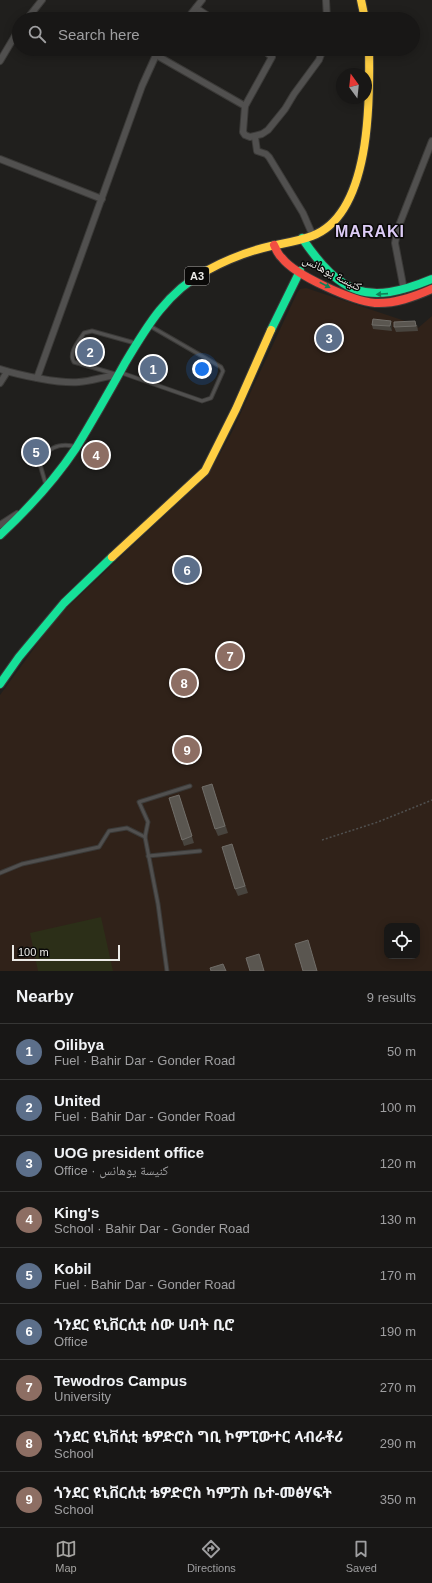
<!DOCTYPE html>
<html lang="en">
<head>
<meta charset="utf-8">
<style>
	:root { --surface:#181716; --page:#252423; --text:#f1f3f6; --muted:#9f9fa1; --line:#363635; --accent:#a4a3a0 }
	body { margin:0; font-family:Arial,"Noto Naskh Arabic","Noto Sans Ethiopic",sans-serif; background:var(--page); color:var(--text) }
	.controls { position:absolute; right:12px; bottom:12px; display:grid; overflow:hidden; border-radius:8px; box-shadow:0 2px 10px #0003 }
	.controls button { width:36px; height:36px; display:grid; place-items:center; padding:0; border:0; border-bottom:1px solid var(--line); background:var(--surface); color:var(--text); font:20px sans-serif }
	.compass { position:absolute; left:336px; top:68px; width:36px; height:36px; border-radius:50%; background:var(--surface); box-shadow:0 2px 10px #0003; rotate:345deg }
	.scale { position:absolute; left:12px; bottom:10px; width:108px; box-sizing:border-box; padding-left:4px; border:2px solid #ebeae7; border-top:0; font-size:11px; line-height:14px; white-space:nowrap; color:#ebeae7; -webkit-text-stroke:3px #0a0908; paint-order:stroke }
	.you { position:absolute; left:202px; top:369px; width:14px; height:14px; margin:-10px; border:3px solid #fff; border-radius:50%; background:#1a73e8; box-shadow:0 0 0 6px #1a73e833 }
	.badge { display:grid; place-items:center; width:26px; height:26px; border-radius:50%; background:var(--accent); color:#fff; font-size:13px; font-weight:700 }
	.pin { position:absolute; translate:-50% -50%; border:2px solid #fff; box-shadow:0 1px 4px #0006 }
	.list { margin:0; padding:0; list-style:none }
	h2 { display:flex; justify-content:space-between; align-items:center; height:52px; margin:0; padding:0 16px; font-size:17px }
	h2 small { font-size:13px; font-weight:400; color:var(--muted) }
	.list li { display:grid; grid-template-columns:26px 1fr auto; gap:12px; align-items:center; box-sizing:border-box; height:56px; padding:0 16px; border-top:1px solid var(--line) }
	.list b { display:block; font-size:15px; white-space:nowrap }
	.list p { margin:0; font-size:13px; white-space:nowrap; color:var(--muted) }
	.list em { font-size:13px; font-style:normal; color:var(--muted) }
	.icon { flex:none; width:22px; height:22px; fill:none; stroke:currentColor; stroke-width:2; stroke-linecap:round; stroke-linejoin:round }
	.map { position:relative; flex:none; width:432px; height:971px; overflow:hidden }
	.search { position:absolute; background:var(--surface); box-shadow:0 2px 10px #0003; left:12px; right:12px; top:12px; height:44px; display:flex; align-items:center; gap:10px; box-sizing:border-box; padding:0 14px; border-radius:22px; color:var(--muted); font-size:15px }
	.sheet { height:556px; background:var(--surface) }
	nav { display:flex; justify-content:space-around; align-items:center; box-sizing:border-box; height:56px; border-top:1px solid var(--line); background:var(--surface); font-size:11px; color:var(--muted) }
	nav a { display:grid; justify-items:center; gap:2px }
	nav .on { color:var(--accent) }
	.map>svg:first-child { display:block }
	.education { fill:#302219; fill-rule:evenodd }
	.pitch { fill:#2c2f18 }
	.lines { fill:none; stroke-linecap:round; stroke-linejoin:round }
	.lane-casing { stroke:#3b3a38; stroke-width:5 }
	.street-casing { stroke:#3b3a38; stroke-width:8 }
	.fast-casing { stroke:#3b3a38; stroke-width:10 }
	.slow-casing { stroke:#3b3a38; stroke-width:10 }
	.jam-casing { stroke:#3b3a38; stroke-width:10 }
	.path { stroke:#50504f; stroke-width:1.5; stroke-dasharray:2 2; stroke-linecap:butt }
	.lane { stroke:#51504f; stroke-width:3 }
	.street { stroke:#51504f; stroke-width:6 }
	.fast { stroke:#16e098; stroke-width:8 }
	.slow { stroke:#ffcf43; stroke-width:8 }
	.jam { stroke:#f24e42; stroke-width:8 }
	.wall { fill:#48443e }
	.shaded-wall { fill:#312e29 }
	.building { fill:#5a5650; stroke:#706d68 }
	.oneway { fill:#117f57 }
	.labels { text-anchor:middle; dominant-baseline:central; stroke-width:3; stroke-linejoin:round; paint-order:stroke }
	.shield { fill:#0a0908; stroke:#a8a6a4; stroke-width:1 }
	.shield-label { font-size:11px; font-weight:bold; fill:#ebeae7 }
	.street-label { font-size:12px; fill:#ebeae7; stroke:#0a0908 }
	.district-label { font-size:16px; font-weight:bold; letter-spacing:1px; fill:#ddccf6; stroke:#0a0908 }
</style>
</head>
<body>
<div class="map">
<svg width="432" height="971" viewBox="0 0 432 971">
	<rect width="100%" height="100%" fill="#201f1d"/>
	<!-- education -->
	<path class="education" d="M306 288 417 325 418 328 432 316V971H0V695L57 617 208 475 231 434 297 293 300 289ZM387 926H417V956H387Z"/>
	<!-- pitch -->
	<polygon class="pitch" points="101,917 113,971 38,971 30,933"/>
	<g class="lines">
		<!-- lane casing -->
		<g class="lane-casing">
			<g id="lane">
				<polyline points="122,373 202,401 211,398 223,371 221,367 150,326"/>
				<path d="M115 374 74 362C68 353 79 341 84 333L92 331 135 343"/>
				<path d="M46 485 39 461C49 449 56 443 73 446"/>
				<polyline points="148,856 200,851"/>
				<polyline points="0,873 22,864 99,847 109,831 127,828 145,837"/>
				<polyline points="167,971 158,904 145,837 148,822 139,802 190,786"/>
			</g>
		</g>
		<!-- street casing -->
		<g class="street-casing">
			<g id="street">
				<polyline points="326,0 327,19"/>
				<polyline points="196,8 213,19"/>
				<polyline points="27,19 42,0"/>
				<polyline points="187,19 202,0"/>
				<polyline points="150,49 156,55 245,106"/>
				<polyline points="262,49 272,57 245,106 243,132 245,135 250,137 262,134 268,130 285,109 294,94 319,60 323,49"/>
				<polyline points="0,61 19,29"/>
				<polyline points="255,137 257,151 266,154 269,157 303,213 313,236"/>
				<polyline points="0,159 102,199"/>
				<polyline points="404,290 395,243 398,228 432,141"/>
				<path d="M0 369C19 375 60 384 79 382 93 381 105 376 118 375"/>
				<polyline points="37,378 142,86 156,55 161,49"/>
				<polyline points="0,383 7,372"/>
				<polyline points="0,525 17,514"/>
			</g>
		</g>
		<!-- fast casing -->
		<g class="fast-casing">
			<g id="fast">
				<path d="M302 238C341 295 367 306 432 279"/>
				<polyline points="271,330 300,271"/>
				<path d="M0 535C29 508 54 481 76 448 93 420 109 392 125 363 147 326 167 292 206 271"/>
				<polyline points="0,684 19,657 64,603 112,557"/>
			</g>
		</g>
		<!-- slow casing -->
		<g class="slow-casing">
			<g id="slow">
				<polyline points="361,0 365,19"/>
				<path d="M206 271C226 260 249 251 271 246 285 243 299 241 312 236 371 214 370 101 369 49"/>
				<polyline points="112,557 205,471 236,409 271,330"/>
			</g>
		</g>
		<!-- jam casing -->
		<g class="jam-casing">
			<path id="jam" d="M274 245C276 249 278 255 282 258 296 276 353 301 375 303 395 304 414 297 432 289"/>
		</g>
		<!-- path -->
		<polyline class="path" points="322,840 378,822 432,800"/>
		<!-- lane -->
		<use href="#lane" class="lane"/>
		<!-- street -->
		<use href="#street" class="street"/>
		<!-- fast -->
		<use href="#fast" class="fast"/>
		<!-- slow -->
		<use href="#slow" class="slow"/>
		<!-- jam -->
		<use href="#jam" class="jam"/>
	</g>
	<!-- wall -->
	<g class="wall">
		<polygon points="372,325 392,326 392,331 373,329"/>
		<polygon points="417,325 418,331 396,332 394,327"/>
		<polygon points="212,784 228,833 218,836 215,829"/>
		<polygon points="179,795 194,843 184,846 182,840"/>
		<polygon points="234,851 248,893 238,896 235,889"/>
	</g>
	<!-- shaded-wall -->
	<polygon class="shaded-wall" points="391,321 392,326 392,331 390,326"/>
	<!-- building -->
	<g class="building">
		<polygon points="373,319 391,321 390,326 372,325"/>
		<polygon points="415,321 416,326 394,327 394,322"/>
		<polygon points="212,784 225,826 215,829 202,787"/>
		<polygon points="179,795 192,836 182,840 169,798"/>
		<polygon points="232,844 245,886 235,889 222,847"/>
		<polygon points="308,940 317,971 303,971 295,944"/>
		<polygon points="259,954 264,971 250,971 246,958"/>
		<polygon points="223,964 226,971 211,971 210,968"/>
	</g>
	<!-- one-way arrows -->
	<defs><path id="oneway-solid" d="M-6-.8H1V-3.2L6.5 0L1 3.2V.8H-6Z"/></defs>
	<g class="oneway">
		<use href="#oneway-solid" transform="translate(325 285) rotate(28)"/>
		<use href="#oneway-solid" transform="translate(382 294) rotate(176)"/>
	</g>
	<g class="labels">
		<!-- shield labels -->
		<rect class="shield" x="185" y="267" width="24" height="18" rx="3"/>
		<g class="shield-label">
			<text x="197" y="276">A3</text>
		</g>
		<!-- street labels -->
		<g class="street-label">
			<text transform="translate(332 273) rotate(27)">كنيسة يوهانس</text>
		</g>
		<!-- district labels -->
		<g class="district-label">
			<text x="370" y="231">MARAKI</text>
		</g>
	</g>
</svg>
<div class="controls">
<button><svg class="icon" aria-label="locate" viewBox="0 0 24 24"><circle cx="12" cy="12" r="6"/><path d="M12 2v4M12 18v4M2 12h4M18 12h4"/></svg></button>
</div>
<svg class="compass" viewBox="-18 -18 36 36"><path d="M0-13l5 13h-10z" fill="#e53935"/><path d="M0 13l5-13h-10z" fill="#9f9fa1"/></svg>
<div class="scale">100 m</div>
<div class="you"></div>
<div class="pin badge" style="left:153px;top:369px;background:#5c6f8a">1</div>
<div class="pin badge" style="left:90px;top:352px;background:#5c6f8a">2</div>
<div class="pin badge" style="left:329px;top:338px;background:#5c6f8a">3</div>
<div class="pin badge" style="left:96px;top:455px;background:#8d6e63">4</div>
<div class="pin badge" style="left:36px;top:452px;background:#5c6f8a">5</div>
<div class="pin badge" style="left:187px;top:570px;background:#5c6f8a">6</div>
<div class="pin badge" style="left:230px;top:656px;background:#8d6e63">7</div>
<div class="pin badge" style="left:184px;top:683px;background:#8d6e63">8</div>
<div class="pin badge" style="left:187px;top:750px;background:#8d6e63">9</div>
<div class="search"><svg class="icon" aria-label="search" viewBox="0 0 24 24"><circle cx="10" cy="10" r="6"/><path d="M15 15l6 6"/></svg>Search here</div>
</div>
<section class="sheet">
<h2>Nearby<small>9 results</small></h2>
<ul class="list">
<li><span class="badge" style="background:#5c6f8a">1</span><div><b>Oilibya</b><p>Fuel · Bahir Dar - Gonder Road</p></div><em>50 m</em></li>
<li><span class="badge" style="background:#5c6f8a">2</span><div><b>United</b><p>Fuel · Bahir Dar - Gonder Road</p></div><em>100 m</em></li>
<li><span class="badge" style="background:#5c6f8a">3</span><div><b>UOG president office</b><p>Office · كنيسة يوهانس</p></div><em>120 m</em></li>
<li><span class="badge" style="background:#8d6e63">4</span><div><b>King's</b><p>School · Bahir Dar - Gonder Road</p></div><em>130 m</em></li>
<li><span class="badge" style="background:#5c6f8a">5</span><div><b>Kobil</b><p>Fuel · Bahir Dar - Gonder Road</p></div><em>170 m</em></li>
<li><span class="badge" style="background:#5c6f8a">6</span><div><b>ጎንደር ዩኒቨርሲቲ ሰው ሀብት ቢሮ</b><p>Office</p></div><em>190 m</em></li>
<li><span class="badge" style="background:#8d6e63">7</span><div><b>Tewodros Campus</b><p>University</p></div><em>270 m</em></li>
<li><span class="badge" style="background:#8d6e63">8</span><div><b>ጎንደር ዩኒቨሲቲ ቴዎድሮስ ግቢ ኮምፒውተር ላብራቶሪ</b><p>School</p></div><em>290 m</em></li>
<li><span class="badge" style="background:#8d6e63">9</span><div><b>ጎንደር ዩኒቨርሲቲ ቴዎድሮስ ካምፓስ ቤተ-መፅሃፍት</b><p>School</p></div><em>350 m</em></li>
</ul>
</section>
<nav>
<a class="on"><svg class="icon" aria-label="map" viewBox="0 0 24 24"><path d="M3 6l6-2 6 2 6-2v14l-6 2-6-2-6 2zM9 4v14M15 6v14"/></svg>Map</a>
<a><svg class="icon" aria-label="directions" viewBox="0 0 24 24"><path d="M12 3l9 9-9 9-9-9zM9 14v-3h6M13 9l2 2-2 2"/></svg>Directions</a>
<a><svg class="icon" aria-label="saved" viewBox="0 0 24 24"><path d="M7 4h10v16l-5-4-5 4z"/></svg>Saved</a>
</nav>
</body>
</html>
